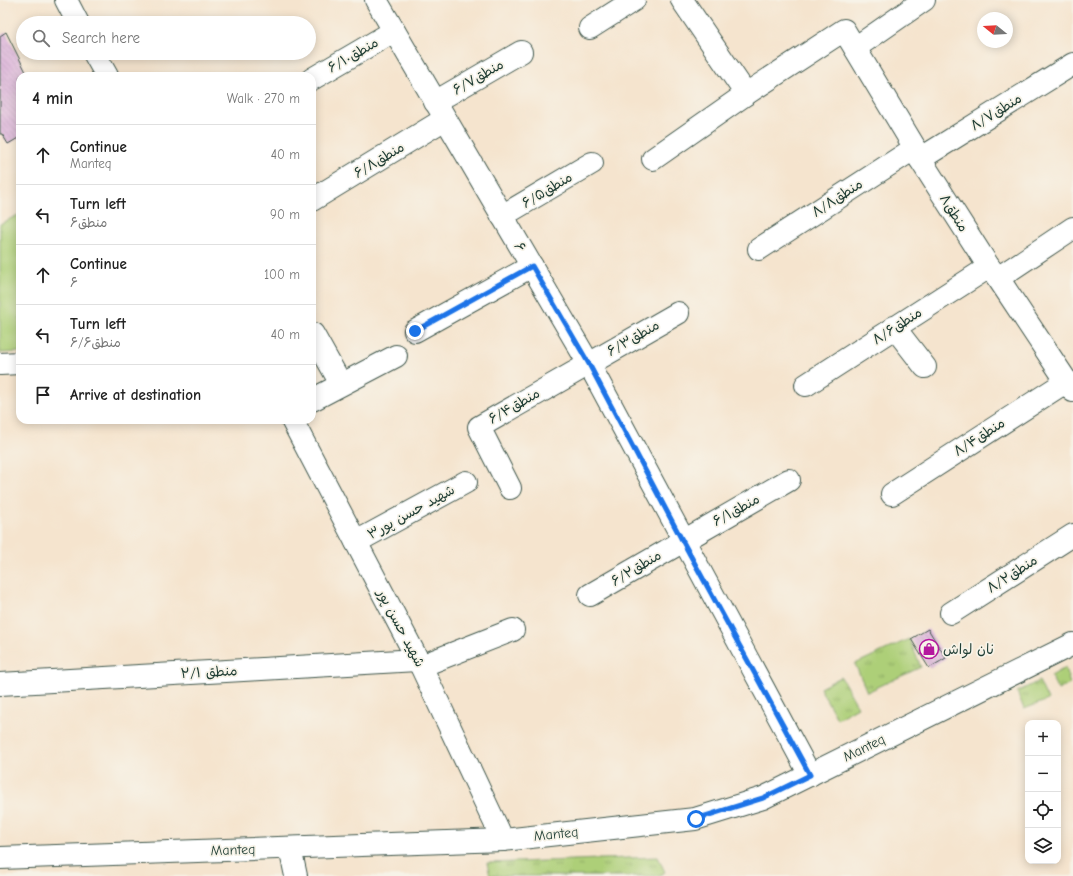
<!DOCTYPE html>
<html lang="en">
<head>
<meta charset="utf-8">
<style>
	:root { --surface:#fff; --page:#f6f6f6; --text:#222; --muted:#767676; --line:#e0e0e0 }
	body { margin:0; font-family:"Comic Neue","Playpen Sans Arabic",sans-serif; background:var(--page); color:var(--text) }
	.controls { position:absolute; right:12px; bottom:12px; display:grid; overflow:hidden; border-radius:8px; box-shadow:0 2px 10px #0003 }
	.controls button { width:36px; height:36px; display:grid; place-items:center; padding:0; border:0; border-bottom:1px solid var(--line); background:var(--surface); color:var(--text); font:20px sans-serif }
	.compass { position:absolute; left:977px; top:12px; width:36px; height:36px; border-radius:50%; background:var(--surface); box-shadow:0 2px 10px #0003; rotate:288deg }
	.stop { position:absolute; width:12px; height:12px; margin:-9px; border:3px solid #1a73e8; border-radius:50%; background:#fff }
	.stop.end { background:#1a73e8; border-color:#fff; box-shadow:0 1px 4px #0008 }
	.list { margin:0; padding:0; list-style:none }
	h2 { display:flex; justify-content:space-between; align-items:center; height:52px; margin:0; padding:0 16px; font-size:17px }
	h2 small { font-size:13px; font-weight:400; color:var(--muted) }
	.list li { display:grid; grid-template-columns:26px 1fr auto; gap:12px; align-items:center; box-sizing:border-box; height:60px; padding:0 16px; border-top:1px solid var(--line) }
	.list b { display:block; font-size:15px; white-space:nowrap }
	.list p { margin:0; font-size:13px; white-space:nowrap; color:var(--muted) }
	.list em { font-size:13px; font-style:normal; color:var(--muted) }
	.icon { flex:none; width:22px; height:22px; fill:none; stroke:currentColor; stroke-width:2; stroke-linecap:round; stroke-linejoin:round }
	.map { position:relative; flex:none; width:1073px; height:876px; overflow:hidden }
	.search { position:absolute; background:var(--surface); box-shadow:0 2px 10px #0003; left:16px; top:16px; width:300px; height:44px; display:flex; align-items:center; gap:10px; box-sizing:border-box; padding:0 14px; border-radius:22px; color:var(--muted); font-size:15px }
	.panel { position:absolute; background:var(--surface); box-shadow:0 2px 10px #0003; left:16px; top:72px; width:300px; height:352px; border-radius:12px }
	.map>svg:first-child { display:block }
	.grass { fill:url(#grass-tufts); stroke:#668656 }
	.green { fill:#adcf78; stroke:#668656 }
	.building { fill:url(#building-back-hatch) }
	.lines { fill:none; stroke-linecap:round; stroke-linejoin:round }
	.minor-casing { stroke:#3f564b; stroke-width:24 }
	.minor { stroke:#fff; stroke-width:22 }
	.route { stroke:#1a73e8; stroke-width:5 }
	.labels { text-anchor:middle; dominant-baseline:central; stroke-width:3.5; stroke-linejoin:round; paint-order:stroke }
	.street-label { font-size:14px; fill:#1f3d34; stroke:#f7f3e8 }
	.poi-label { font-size:14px; fill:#1f3d34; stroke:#f7f3e8; text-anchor:start }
</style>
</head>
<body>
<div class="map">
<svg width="1073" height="876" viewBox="0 0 1073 876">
	<defs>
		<pattern id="grass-tufts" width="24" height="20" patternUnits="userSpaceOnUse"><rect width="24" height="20" fill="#adcf78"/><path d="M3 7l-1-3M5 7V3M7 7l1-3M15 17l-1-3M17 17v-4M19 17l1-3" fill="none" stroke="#8ca963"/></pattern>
		<pattern id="building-back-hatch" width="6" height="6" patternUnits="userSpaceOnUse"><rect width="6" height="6" fill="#d9aed8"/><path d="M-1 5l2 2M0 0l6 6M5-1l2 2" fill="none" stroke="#af8fb0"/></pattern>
	</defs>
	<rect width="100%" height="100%" fill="#f7f3e8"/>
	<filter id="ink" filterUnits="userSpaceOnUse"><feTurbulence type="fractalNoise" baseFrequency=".025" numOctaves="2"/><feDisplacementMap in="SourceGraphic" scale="8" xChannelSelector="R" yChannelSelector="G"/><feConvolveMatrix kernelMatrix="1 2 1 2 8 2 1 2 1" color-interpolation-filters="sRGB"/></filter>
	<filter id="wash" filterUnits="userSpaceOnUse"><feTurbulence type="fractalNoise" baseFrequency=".012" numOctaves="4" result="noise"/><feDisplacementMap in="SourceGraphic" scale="16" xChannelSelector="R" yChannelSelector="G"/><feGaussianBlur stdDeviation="0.9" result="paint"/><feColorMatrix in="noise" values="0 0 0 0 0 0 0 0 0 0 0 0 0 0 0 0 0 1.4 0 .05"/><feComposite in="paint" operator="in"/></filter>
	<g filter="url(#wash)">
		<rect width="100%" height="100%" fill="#f5e4ce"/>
		<!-- grass -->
		<g class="grass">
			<polygon points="909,639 921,667 867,692 855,664"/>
			<polygon points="1065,668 1070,684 1058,690 1051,676"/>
			<polygon points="841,677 858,707 837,719 820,688"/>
			<polygon points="1039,681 1048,700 1024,709 1017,692"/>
			<polygon points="658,857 665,872 658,876 490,876 487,863"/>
		</g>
		<!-- green -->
		<polygon class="green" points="20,214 20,352 0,353 0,224"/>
		<g id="blocks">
			<!-- building -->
			<g class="building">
				<polygon points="6,32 28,76 20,76 20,137 8,144 2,134 0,134 0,36"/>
				<polygon points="928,629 946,658 929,668 911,639"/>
			</g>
		</g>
	</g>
	<g filter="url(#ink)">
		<use href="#blocks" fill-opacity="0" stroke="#3f564b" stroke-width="1"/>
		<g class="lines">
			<!-- minor casing -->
			<g class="minor-casing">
				<g id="minor">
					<polyline points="66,0 78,23"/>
					<polyline points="376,0 589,364 810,775"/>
					<polyline points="682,0 746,94"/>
					<polyline points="590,28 634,0"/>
					<polyline points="855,48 924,0"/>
					<polyline points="94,53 107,76"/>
					<polyline points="312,79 394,31"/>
					<polyline points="435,102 521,52"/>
					<polyline points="653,159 746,94 844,30 915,148 920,159 989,267 998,278 1073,391"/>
					<polyline points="920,159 1073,64"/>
					<polyline points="312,200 445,119"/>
					<polyline points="502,216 592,163"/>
					<polyline points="759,249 915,148"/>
					<polyline points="998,278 1073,228"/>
					<polyline points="894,327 925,367"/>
					<polyline points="415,331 532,266"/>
					<polyline points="313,334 341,384"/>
					<polyline points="0,364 20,363"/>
					<polyline points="806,385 989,267"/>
					<polyline points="312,400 396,356"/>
					<polyline points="292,420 421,666 503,840"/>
					<polyline points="510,488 479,427 678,313"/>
					<polyline points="892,494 1067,381"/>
					<polyline points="356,542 466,482"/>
					<polyline points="590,595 789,480"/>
					<polyline points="951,613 1073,535"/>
					<polyline points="421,666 513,630"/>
					<polyline points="0,684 417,660"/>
					<polyline points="290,848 296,876"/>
					<polyline points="0,858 503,840 695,819 763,798 1073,644"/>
				</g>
			</g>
			<!-- minor -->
			<use href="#minor" class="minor"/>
		</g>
	</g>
	<g class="lines" filter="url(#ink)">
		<!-- route -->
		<polyline class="route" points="415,331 532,266 589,364 682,540 810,775 763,798 696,819"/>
	</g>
	<!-- icons -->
	<defs>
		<g id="shop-ring" transform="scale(1)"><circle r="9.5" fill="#f7f3e8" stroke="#b5179e" stroke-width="1.5"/><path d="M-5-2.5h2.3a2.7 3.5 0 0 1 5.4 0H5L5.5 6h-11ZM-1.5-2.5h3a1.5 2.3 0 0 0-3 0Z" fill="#b5179e"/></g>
	</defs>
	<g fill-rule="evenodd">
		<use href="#shop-ring" x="929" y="649"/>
	</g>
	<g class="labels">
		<!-- street labels -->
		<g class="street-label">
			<text transform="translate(353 55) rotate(-30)">منطق۶/۱۰</text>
			<text transform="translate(478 77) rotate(-30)">منطق۶/۷</text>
			<text transform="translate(996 112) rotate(-32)">منطق۸/۷</text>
			<text transform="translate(379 160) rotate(-31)">منطق۶/۸</text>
			<text transform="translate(547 190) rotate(-31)">منطق۶/۵</text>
			<text transform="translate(837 198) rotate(-33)">منطق۸/۸</text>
			<text transform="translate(954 213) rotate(58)">منطق۸</text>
			<text transform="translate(520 247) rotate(60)">۶</text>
			<text transform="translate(897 326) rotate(-33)">منطق۸/۶</text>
			<text transform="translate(633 338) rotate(-30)">منطق۶/۳</text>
			<text transform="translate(514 406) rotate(-30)">منطق۶/۴</text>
			<text transform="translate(979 437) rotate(-33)">منطق۸/۴</text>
			<text transform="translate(736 510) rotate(-29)">منطق۶/۱</text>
			<text transform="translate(411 512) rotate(-29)">شهید حسن پور۳</text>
			<text transform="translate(636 568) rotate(-31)">منطق۶/۲</text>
			<text transform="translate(1012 574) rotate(-33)">منطق۸/۲</text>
			<text transform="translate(401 628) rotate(62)">شهید حسن پور</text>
			<text transform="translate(209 672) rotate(-3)">منطق ۲/۱</text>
			<text transform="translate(864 748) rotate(-26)">Manteq</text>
			<text transform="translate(556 834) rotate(-6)">Manteq</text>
			<text transform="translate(233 850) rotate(-2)">Manteq</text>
		</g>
		<!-- poi labels -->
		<g class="poi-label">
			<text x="943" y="649">نان لواش</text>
		</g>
	</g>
</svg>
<div class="controls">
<button>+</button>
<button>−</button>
<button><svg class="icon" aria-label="locate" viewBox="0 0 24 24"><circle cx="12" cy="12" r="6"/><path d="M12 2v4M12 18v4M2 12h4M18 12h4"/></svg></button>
<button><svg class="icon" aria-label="layers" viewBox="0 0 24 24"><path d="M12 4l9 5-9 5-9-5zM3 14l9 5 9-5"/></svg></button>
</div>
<svg class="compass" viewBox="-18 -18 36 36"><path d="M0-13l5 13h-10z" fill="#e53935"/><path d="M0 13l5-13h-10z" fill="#767676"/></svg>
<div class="stop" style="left:696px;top:819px"></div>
<div class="stop end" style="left:415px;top:331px"></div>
<div class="search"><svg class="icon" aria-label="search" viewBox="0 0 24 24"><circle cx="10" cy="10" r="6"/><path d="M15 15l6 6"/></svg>Search here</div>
<section class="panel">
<h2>4 min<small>Walk · 270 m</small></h2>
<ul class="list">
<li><svg class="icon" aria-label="ahead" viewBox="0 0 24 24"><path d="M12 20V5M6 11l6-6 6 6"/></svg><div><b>Continue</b><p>Manteq</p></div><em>40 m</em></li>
<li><svg class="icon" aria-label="left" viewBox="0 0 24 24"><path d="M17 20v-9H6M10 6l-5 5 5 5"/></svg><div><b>Turn left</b><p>منطق۶</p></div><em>90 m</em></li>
<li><svg class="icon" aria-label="ahead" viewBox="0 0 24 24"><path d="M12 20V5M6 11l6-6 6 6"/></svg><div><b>Continue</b><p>۶</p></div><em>100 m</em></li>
<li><svg class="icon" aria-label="left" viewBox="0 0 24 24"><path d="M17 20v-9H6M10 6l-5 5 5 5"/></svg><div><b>Turn left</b><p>منطق۶/۶</p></div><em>40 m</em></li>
<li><svg class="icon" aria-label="arrive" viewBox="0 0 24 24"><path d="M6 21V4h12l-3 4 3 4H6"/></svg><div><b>Arrive at destination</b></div></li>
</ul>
</section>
</div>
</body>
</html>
